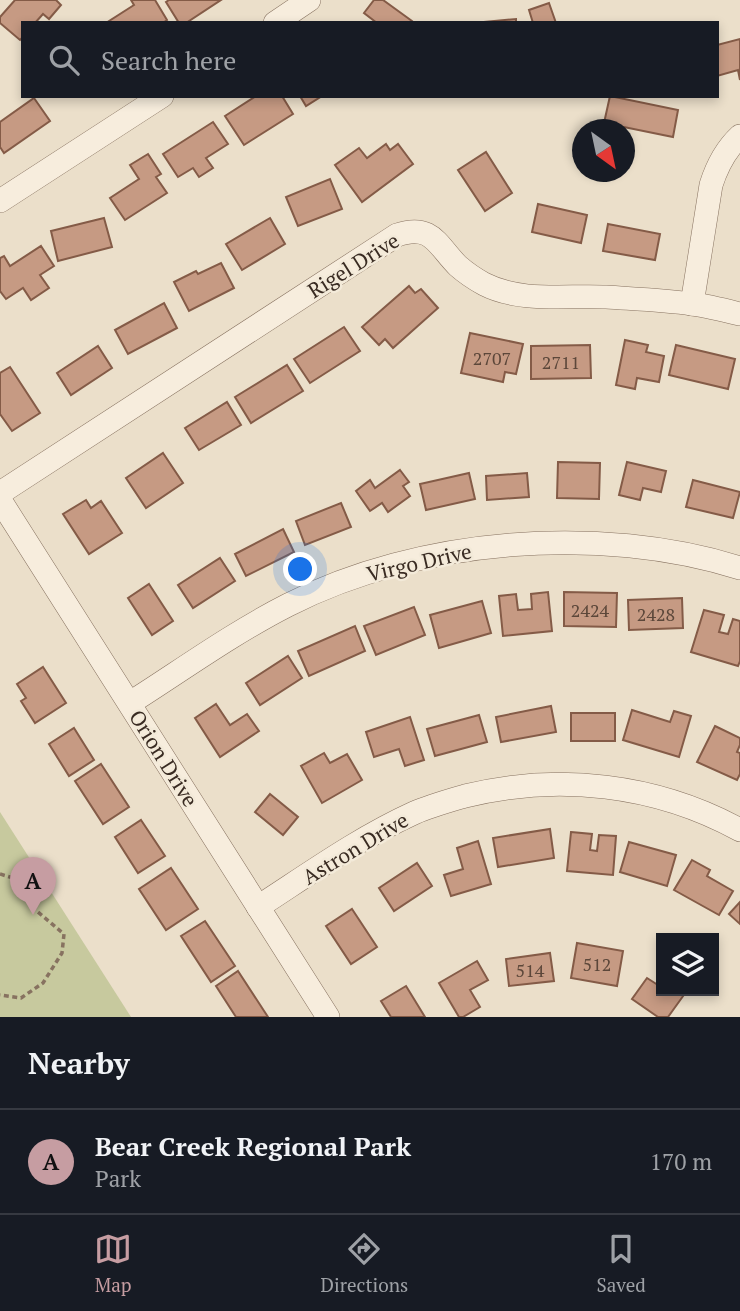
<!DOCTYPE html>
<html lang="en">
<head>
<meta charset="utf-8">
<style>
	:root { --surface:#171b24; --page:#242831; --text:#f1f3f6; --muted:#9ea1a6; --line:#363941; --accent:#c69da2 }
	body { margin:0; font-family:"PT Serif",serif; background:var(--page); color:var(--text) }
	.controls { position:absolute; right:21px; bottom:21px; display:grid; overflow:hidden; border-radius:0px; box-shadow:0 4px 10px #0003 }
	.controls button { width:63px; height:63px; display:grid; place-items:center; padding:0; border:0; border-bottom:2px solid var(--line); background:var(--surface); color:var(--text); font:35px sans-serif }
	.compass { position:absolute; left:572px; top:119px; width:63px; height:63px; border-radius:50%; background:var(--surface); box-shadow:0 4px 10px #0003; rotate:147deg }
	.you { position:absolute; left:301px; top:570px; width:24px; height:24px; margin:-18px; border:5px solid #fff; border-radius:50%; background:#1a73e8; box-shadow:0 0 0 10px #1a73e833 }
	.badge { display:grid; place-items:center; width:46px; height:46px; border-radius:50%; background:var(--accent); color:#111; font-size:23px; font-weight:700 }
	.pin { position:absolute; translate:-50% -58px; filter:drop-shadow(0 2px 4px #0008) }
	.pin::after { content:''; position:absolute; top:37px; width:24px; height:21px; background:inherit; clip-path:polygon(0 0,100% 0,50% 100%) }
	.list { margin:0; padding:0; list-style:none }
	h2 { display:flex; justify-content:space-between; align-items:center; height:91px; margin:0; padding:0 28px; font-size:30px }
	h2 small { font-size:23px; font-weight:400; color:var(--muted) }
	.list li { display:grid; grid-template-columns:46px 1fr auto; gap:21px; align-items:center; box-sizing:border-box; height:105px; padding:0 28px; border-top:2px solid var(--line) }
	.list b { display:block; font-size:26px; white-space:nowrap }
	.list p { margin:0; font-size:23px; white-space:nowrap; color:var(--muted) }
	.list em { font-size:23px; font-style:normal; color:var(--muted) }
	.icon { flex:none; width:38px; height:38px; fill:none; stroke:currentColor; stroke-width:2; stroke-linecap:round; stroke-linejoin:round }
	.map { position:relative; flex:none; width:740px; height:1017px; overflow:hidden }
	.search { position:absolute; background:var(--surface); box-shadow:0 4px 10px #0003; left:21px; right:21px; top:21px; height:77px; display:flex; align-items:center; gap:18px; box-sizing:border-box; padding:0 24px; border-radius:0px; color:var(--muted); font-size:26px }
	.sheet { height:196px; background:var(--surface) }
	nav { display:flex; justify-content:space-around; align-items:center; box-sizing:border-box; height:98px; border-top:2px solid var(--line); background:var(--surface); font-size:19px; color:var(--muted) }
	nav a { display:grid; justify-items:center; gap:4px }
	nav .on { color:var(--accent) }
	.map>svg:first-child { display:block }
	.green { fill:#c7c99e }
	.building { fill:#c69a83; stroke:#845b47; stroke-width:2 }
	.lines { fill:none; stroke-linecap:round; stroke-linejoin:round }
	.minor-casing { stroke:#877260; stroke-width:24 }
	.path { stroke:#877260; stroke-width:3.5; stroke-dasharray:5 3.5; stroke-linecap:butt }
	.minor { stroke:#f7eddd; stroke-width:23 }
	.labels { text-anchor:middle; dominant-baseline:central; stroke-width:5; stroke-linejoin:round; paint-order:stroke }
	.number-label { font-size:18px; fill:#5c473a }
	.street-label { font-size:21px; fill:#392b22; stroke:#f3ead9 }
</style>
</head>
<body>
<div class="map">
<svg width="740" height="1017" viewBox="0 0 740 1017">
	<rect width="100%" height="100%" fill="#ebdfca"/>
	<!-- green -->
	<polygon class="green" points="0,812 131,1017 0,1017"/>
	<!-- building -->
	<g class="building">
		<polygon points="15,0 56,0 61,5 49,19 43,14 35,23 23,23 23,37 20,40 0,23 0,17"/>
		<polygon points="131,0 155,0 167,20 163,23 106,23 134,5"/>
		<polygon points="169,0 221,0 186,23 179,23 166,2"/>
		<polygon points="374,0 383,0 412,21 411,23 377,23 364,13"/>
		<polygon points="549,3 556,23 533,23 529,10"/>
		<polygon points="516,19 516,23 473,23"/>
		<polygon points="740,39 740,80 738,70 717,76 717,45"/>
		<polygon points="256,96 282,96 293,114 244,145 225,116"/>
		<polygon points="300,96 322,96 306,106"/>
		<polygon points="610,96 678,110 673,137 604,123"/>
		<polygon points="34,98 50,121 4,153 0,147 0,122"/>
		<polygon points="213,122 228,144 206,158 213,168 199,177 193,168 178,177 163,154"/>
		<polygon points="386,144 390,150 398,144 413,164 362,202 335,165 359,148 367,158"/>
		<polygon points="486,152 512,193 485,211 458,170"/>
		<polygon points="148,154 161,174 156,177 167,193 125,220 110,198 139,179 130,165"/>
		<polygon points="330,179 342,209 298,226 286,197"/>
		<polygon points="538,204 587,215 581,243 532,232"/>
		<polygon points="104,218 112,247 58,261 51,231"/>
		<polygon points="270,218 285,244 242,270 226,244"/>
		<polygon points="608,224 660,234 655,260 603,251"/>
		<polygon points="41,246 54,266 40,275 49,288 31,300 23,288 6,299 0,291 0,258 4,256 10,266"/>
		<polygon points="221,263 234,288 189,311 174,282 196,271 198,274"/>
		<polygon points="409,286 415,293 421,289 438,308 393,348 385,339 379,345 362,327"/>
		<polygon points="164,303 177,328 128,354 115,330"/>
		<polygon points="344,327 360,351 310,383 294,359"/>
		<polygon points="470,333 523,344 516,374 505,372 503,382 461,373"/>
		<polygon points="625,340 648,345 646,352 664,356 659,382 637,378 635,389 616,385"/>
		<polygon points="590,345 591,378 531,379 531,346"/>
		<polygon points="676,345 735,359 728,389 669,375"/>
		<polygon points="98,346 112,368 71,395 57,373"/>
		<polygon points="287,365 303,391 251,423 235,397"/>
		<polygon points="10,367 40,413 12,431 0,414 0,373"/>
		<polygon points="227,402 241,425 199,450 185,428"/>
		<polygon points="163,453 183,483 146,508 126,478"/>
		<polygon points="558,462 600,463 599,499 557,498"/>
		<polygon points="627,462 666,471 661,492 643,488 640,500 619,495"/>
		<polygon points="400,470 409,482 403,486 410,496 388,512 382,503 370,511 356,491 370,480 375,488"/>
		<polygon points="469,473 475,499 426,510 420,484"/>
		<polygon points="527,473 529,497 487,500 486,476"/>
		<polygon points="693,480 740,492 733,518 686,507"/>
		<polygon points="86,500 91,508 101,501 122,533 89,554 63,514"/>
		<polygon points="341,503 351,527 305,545 296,521"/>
		<polygon points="283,529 294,552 246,576 235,554"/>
		<polygon points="220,558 235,581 193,608 178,585"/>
		<polygon points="149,584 173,621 152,635 128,598"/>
		<polygon points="548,592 552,631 503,636 499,596 516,594 518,610 532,609 531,594"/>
		<polygon points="564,592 617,593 616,627 564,626"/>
		<polygon points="682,598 683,628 629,630 628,600"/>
		<polygon points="482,601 491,633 439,648 430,615"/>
		<polygon points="414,607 425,635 376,655 364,626"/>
		<polygon points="704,610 724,615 719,632 728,634 733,619 740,621 740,661 738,666 691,652"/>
		<polygon points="355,626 365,651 309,676 298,651"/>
		<polygon points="288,656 302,678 260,705 246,683"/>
		<polygon points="43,667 66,703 35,723 21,701 26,698 17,684"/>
		<polygon points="216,704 230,725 247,714 259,731 220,757 195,718"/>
		<polygon points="551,706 556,732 501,742 496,717"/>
		<polygon points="632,710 670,722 674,711 691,716 679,757 623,740"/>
		<rect x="571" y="713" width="44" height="28"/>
		<polygon points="479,715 487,742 435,756 427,729"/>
		<polygon points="410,717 424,760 405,766 399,749 374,757 366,732"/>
		<polygon points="715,726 740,738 740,745 737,752 740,753 740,774 737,780 697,762"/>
		<polygon points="74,728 94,760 69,776 49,744"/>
		<polygon points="324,753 330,763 347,754 362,780 322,803 301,766"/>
		<polygon points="101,764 129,807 103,824 75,781"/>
		<polygon points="270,794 298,817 283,835 255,812"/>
		<polygon points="141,820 165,856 138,873 115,837"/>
		<polygon points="550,829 554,858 498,867 493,838"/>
		<polygon points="571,832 592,834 590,850 597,851 599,835 616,836 613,875 567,871"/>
		<polygon points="478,841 491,884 451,896 444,875 463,869 457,848"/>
		<polygon points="629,842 676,855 667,886 620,872"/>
		<polygon points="692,860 710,870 707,876 733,891 719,915 674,890"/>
		<polygon points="417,863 432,886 394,911 379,888"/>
		<polygon points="171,868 198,909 166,930 139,889"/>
		<polygon points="740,902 740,924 729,914"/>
		<polygon points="352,909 377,947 351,964 326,926"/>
		<polygon points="205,921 235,966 211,982 181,936"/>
		<polygon points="577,943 623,951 617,986 571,978"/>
		<polygon points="550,953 554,981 509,986 506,959"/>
		<polygon points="477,961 488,980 470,990 480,1007 463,1017 459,1017 439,983"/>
		<polygon points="238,971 268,1017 236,1017 216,986"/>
		<polygon points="647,978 661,987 661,991 686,992 668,1017 658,1017 632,999"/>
		<polygon points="406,986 425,1017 391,1017 381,1001"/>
	</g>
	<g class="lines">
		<!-- minor casing -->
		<g class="minor-casing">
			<g id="minor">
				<polyline points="275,23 309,0"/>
				<polyline points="0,201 162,96"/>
				<path d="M692 304 711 185C717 166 725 150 740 136"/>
				<path d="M0 493 397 235C432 223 437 245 458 266 466 273 475 279 484 284 521 303 566 295 606 297 635 299 664 300 692 304 708 306 724 310 740 314"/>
				<polyline points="0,500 328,1017"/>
				<path d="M130 703C182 670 233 633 288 605 419 538 600 524 740 568"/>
				<path d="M258 907C309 874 359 838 414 813 430 806 448 801 465 796 558 773 656 784 740 830"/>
			</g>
		</g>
		<!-- path -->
		<polyline class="path" points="0,874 23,881 32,907 64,934 62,953 43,983 21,998 0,995"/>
		<!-- minor -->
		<use href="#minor" class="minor"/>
	</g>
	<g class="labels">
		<!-- number labels -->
		<g class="number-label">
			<text x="492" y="358">2707</text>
			<text x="561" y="362">2711</text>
			<text x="590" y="610">2424</text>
			<text x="656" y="614">2428</text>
			<text x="597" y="964">512</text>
			<text x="530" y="970">514</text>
		</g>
		<!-- street labels -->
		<g class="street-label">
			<text transform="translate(353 265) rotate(-32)">Rigel Drive</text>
			<text transform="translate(419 562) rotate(-13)">Virgo Drive</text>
			<text transform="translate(164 758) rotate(58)">Orion Drive</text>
			<text transform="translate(355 848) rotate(-31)">Astron Drive</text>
		</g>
	</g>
</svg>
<div class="controls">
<button><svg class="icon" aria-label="layers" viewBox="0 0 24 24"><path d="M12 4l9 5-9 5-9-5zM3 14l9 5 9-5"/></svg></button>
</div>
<svg class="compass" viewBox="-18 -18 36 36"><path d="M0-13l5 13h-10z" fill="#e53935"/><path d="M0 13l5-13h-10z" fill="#9ea1a6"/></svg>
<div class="you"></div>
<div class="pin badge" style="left:33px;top:915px">A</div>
<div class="search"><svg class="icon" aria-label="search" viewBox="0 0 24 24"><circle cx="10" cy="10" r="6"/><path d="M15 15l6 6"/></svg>Search here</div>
</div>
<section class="sheet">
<h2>Nearby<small></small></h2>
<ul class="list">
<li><span class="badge">A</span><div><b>Bear Creek Regional Park</b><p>Park</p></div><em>170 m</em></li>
</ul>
</section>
<nav>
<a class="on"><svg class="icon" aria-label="map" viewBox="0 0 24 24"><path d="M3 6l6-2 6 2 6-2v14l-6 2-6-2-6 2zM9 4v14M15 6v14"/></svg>Map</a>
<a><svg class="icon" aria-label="directions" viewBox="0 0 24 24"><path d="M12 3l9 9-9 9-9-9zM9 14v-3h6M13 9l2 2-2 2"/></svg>Directions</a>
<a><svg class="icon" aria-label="saved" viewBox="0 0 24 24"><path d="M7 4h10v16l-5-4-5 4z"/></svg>Saved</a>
</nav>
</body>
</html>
